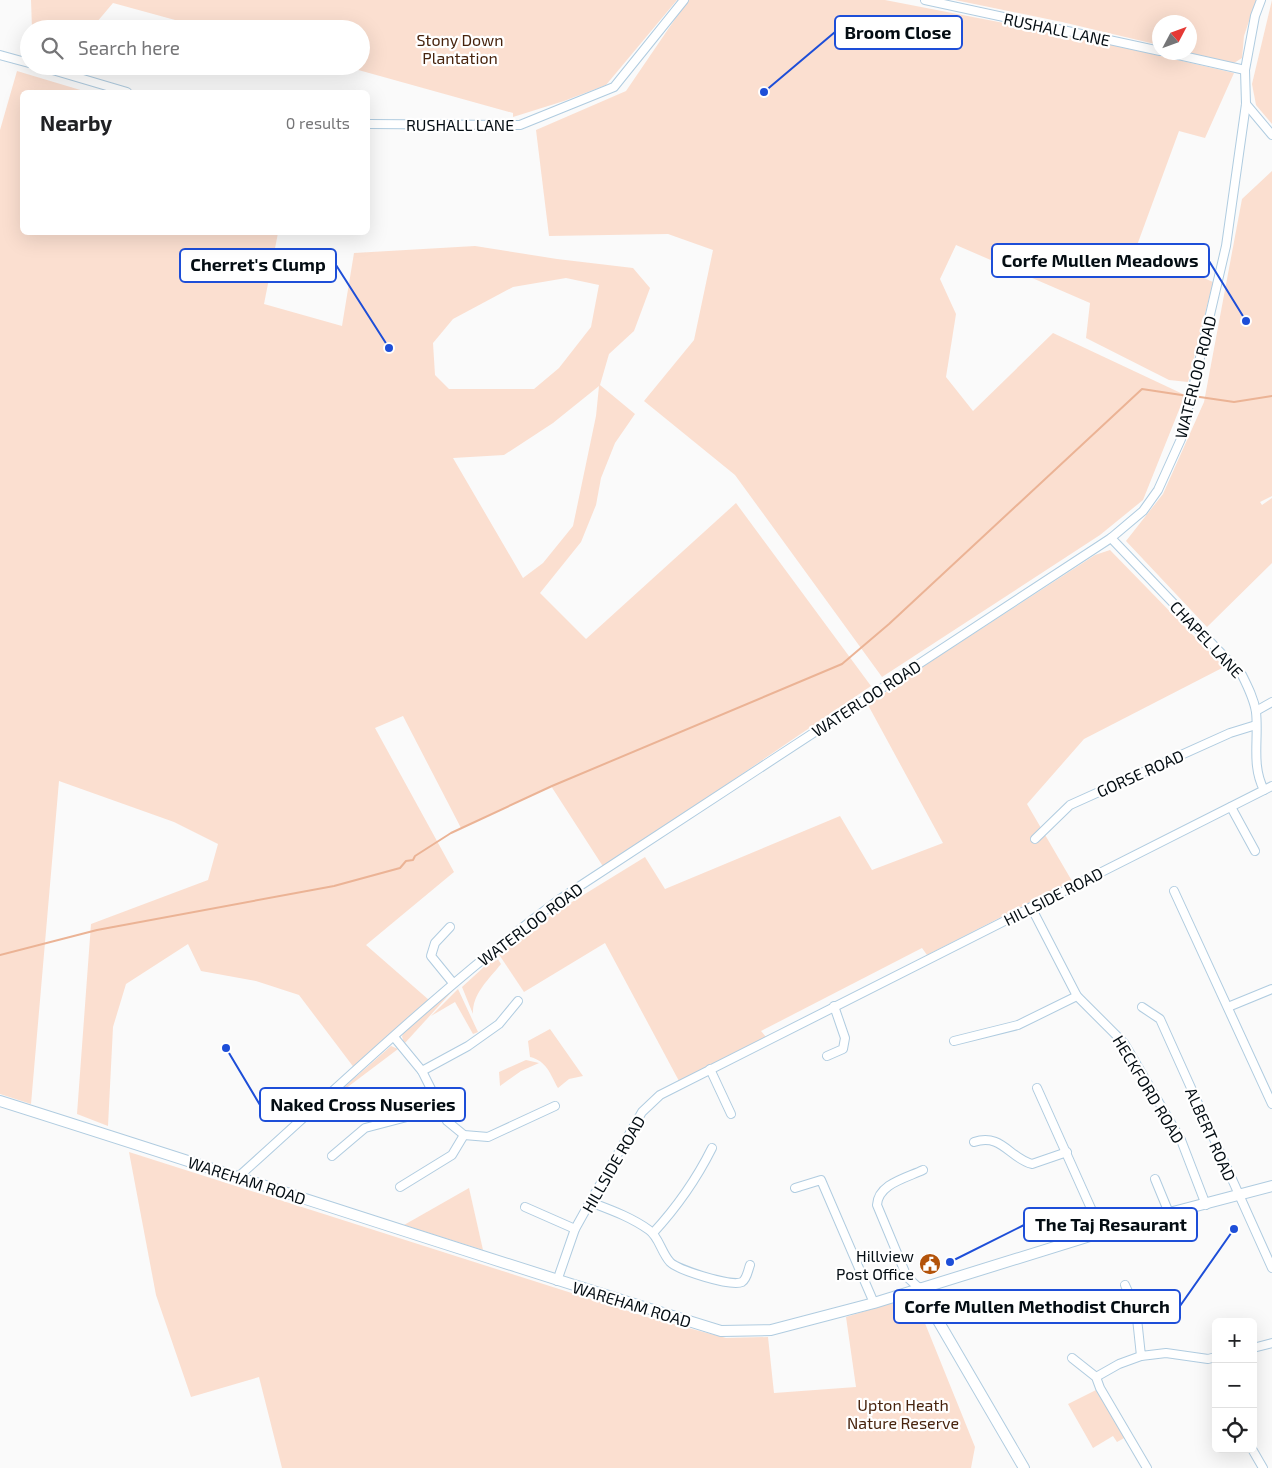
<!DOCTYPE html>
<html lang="en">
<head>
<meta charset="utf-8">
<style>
	:root { --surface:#fff; --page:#f6f6f6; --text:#202124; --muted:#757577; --line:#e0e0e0 }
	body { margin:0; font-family:"Exo 2",sans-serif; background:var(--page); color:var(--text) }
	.controls { position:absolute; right:15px; bottom:15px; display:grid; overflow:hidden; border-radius:8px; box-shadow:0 5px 20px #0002 }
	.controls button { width:45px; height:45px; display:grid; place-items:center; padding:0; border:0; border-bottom:1px solid var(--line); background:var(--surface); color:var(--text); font:25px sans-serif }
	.compass { position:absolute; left:1152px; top:15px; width:45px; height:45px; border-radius:50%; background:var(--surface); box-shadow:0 5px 20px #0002; rotate:49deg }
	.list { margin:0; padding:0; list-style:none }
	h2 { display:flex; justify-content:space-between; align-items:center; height:65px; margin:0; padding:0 20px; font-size:21px }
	h2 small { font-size:16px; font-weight:400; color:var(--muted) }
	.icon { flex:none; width:28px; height:28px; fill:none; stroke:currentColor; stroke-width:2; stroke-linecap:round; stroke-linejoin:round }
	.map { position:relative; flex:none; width:1272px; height:1468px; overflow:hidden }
	.search { position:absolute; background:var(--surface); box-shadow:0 5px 20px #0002; left:20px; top:20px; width:350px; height:55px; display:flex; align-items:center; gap:12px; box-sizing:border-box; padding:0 18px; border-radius:28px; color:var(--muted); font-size:19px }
	.panel { position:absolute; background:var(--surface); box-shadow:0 5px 20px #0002; left:20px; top:90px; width:350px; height:145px; border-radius:8px }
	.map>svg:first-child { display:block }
	.green { fill:#fbdfd0; fill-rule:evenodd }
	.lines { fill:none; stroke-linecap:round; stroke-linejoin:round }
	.stream { stroke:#ebb395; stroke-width:2 }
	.street-casing { stroke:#b0cce0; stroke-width:10 }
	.secondary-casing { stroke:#b0cce0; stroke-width:12 }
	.street { stroke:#fff; stroke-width:8 }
	.secondary { stroke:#fff; stroke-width:10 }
	.labels { text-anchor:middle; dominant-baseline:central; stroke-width:4.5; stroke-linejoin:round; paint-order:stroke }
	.street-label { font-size:16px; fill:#040d13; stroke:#fff }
	.park-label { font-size:16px; fill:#47230d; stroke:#fff }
	.poi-label { font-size:16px; fill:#040d13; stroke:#fff; text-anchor:end }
	.leader { fill:none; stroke:#1d4ed8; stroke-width:2 }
	.callout-dot { fill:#1d4ed8; stroke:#fff; stroke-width:2 }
	.callout { fill:#fff; stroke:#1d4ed8; stroke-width:2 }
	.callout-label { font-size:18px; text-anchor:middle; font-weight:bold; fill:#040d13 }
</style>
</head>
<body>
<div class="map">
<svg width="1272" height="1468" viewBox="0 0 1272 1468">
	<rect width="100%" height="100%" fill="#fafafa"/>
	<!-- green -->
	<g class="green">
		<polygon points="31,0 677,0 606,85 564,101 513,117 513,113 344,66 361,66 361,29 208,29 113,3 91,29 32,29"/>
		<polygon points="688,0 885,0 1096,41 1234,73 1205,138 1179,131 1136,248 1213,282 1188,382 1169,380 1086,338 1090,303 956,245 940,279 956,314 946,377 973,411 1053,333 1185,395 1143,500 1100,535 882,677 735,475 644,401 694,340 713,250 668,234 549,236 536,130 626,91"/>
		<polygon points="955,0 1256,0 1244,36 1242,58 1234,63 1189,53 1190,22 1160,22 1159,45 1062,22"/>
		<polygon points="1272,0 1272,124 1256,105 1252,84"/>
		<path d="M17 71 87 92H22V232L278 233 264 304 342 326 354 253 475 246 557 259 633 268 650 288 634 331 609 354 600 385 635 414 615 443 601 478 596 505 581 542 540 593 586 639 736 503 871 686 604 868 551 786 461 828 403 716 375 728 454 872 366 945 429 1000 355 1069 299 995 256 981 201 971 188 944 126 984 113 1027 108 1126 77 1114 91 924 208 880 218 844 174 822 59 781 31 1104 0 1094V130ZM566 278 599 285 591 327 559 368 534 389H449L435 375 433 343 453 319 513 287ZM599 386 596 416 573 526 543 563 523 578 453 458 504 455 553 423Z"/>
		<polygon points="1272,171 1272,496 1260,502 1262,505 1272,498 1272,563 1207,627 1126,541 1163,494 1204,402 1242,199"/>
		<polygon points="1110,550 1224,667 1084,739 1027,804 1072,881 927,955 922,948 761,1031 766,1037 679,1081 605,943 524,992 498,953 554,913 645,857 665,889 840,816 872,870 943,843 868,705 910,675 1095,555"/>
		<path d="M496 956 501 964C489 979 472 994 473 1014L462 987Z"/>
		<polygon points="456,983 457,986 404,1044 402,1036 405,1031"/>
		<polygon points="458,989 478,1032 473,1034 455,1002 431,1016"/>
		<path d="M550 1029 583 1076 569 1079 558 1088C550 1074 547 1061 530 1057L528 1041Z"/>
		<polygon points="391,1046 398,1049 349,1086 319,1113 317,1111"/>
		<polygon points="526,1060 539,1063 521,1071 500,1086 499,1072"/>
		<polygon points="129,1152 647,1317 726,1338 768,1337 774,1393 856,1387 846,1317 914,1296 975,1447 971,1468 282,1468 259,1377 191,1397 156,1295"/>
		<polygon points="469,1188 483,1250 404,1225"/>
		<polygon points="1098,1389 1126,1437 1117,1442 1113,1436 1093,1448 1068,1404"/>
	</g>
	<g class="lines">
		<!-- stream -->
		<g class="stream">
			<polyline points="1193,396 1234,402 1272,396"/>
			<polyline points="0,955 97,930 334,886 400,868 406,861 413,860 415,856 451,833 552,786 842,664 889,624 1142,389 1188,396"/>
		</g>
		<!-- street casing -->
		<g class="street-casing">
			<g id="street">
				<polyline points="925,0 1160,51"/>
				<polyline points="1165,52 1245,70"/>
				<polyline points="0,55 29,63"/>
				<polyline points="39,66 127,92"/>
				<polyline points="1246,104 1272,135"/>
				<polyline points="368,124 520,125 614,87 684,0"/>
				<path d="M1111 538 1242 675C1248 687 1254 699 1256 712 1259 739 1251 765 1264 790"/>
				<polyline points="1256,711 1272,702"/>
				<polyline points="1231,807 1255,851"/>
				<polyline points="1035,839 1070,805 1230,733 1256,725"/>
				<polyline points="1174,891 1272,1104"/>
				<polyline points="1031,907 1077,996 1124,1043 1181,1140 1206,1205"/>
				<polyline points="450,927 435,943 431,956 453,983"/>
				<polyline points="1142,1007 1160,1019 1272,1268"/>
				<polyline points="1228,1007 1272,989"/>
				<polyline points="394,1037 422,1071 447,1121 464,1135 488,1137 555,1106"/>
				<polyline points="954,1041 1018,1025 1077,996"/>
				<polyline points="827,1056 843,1049 845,1038 834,1006"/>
				<polyline points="710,1069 731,1114"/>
				<polyline points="422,1071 468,1046 499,1024 518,1001"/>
				<polyline points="1037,1088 1102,1233"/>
				<path d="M974 1142C1002 1133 1009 1158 1032 1164L1067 1152"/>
				<polyline points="332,1156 365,1128 407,1117 437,1104"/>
				<path d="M238 1177C344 1082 446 983 560 899L1111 538 1143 511 1158 490 1181 439 1226 246 1246 104 1245 70 1255 16 1261 0"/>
				<polyline points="1155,1179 1169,1213"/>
				<polyline points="400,1187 452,1155 464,1135"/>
				<polyline points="795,1188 821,1180 874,1303"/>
				<path d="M590 1202C611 1210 631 1217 649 1230 659 1237 661 1252 670 1262 678 1270 731 1287 742 1282 747 1279 748 1270 750 1265"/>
				<polyline points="525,1207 575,1229"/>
				<path d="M653 1233C677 1207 696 1180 712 1148"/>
				<polyline points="557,1281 575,1229 590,1202 642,1112 660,1095 1272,786"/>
				<polyline points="1125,1285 1136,1309 1141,1356 1166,1353 1208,1359 1216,1357"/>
				<path d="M919 1288 907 1277 877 1205C878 1184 906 1178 923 1170"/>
				<polyline points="1253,1348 1272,1343"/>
				<polyline points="1072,1358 1096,1377 1100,1388 1147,1468"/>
				<polyline points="1096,1377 1119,1364 1141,1356"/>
				<polyline points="1252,1449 1263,1468"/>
			</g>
		</g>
		<!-- secondary casing -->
		<g class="secondary-casing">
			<g id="secondary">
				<path d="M0 1101C241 1177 480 1257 721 1331L771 1330 874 1303 1135 1222 1272 1186"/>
				<polyline points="919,1288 1024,1468"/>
			</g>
		</g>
		<!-- street -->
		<use href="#street" class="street"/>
		<!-- secondary -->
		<use href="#secondary" class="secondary"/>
	</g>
	<!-- icons -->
	<defs>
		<g id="civic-disc" transform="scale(1.125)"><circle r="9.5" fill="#b3530a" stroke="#fff"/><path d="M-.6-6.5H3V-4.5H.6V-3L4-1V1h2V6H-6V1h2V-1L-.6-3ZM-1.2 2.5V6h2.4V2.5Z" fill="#fff"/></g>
	</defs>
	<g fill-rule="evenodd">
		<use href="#civic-disc" x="930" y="1264"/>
	</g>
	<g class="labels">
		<!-- street labels -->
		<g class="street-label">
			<text transform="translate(1057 29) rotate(12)">RUSHALL LANE</text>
			<text x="460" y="124">RUSHALL LANE</text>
			<text transform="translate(1195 377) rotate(-76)">WATERLOO ROAD</text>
			<text transform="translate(1207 639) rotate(47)">CHAPEL LANE</text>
			<text transform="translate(866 698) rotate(-33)">WATERLOO ROAD</text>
			<text transform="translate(1140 773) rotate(-24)">GORSE ROAD</text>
			<text transform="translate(1053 896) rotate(-27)">HILLSIDE ROAD</text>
			<text transform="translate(530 924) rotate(-37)">WATERLOO ROAD</text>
			<text transform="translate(1149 1089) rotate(59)">HECKFORD ROAD</text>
			<text transform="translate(1211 1134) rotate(66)">ALBERT ROAD</text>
			<text transform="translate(613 1164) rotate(-60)">HILLSIDE ROAD</text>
			<text transform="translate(247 1180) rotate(18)">WAREHAM ROAD</text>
			<text transform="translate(632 1304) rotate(17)">WAREHAM ROAD</text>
		</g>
		<!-- park labels -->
		<g class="park-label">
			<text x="460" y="39">Stony Down<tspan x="460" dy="18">Plantation</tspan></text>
			<text x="903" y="1404">Upton Heath<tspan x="903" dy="18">Nature Reserve</tspan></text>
		</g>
		<!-- poi labels -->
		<g class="poi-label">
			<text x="914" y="1255">Hillview<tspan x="914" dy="18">Post Office</tspan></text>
		</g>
	</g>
	<!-- callouts -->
	<path class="leader" d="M764 92L835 32M1246 321L1209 261M389 348L336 265M226 1048L260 1105M950 1262L1024 1225M1234 1229L1180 1306"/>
	<g class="callout-dot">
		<circle cx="764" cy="92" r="5"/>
		<circle cx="1246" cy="321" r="5"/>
		<circle cx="389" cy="348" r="5"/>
		<circle cx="226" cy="1048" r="5"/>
		<circle cx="950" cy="1262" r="5"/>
		<circle cx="1234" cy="1229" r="5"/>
	</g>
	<g class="callout">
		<rect x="835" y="16" width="127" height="33" rx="5"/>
		<rect x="992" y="244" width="217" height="33" rx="5"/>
		<rect x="180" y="249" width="156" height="33" rx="5"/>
		<rect x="260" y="1088" width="205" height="33" rx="5"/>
		<rect x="1024" y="1208" width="173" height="33" rx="5"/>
		<rect x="894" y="1290" width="286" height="33" rx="5"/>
	</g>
	<g class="callout-label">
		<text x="898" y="39">Broom Close</text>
		<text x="1100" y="267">Corfe Mullen Meadows</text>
		<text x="258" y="271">Cherret's Clump</text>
		<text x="363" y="1111">Naked Cross Nuseries</text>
		<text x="1111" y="1231">The Taj Resaurant</text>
		<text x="1037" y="1313">Corfe Mullen Methodist Church</text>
	</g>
</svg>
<div class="controls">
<button>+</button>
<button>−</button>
<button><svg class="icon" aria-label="locate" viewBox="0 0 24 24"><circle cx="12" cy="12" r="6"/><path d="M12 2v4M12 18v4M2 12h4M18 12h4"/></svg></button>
</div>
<svg class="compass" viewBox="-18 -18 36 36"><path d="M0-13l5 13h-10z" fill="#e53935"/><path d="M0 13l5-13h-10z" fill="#757577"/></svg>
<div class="search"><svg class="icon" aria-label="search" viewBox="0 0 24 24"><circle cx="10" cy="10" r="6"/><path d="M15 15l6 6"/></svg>Search here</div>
<section class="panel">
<h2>Nearby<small>0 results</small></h2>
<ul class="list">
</ul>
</section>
</div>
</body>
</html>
